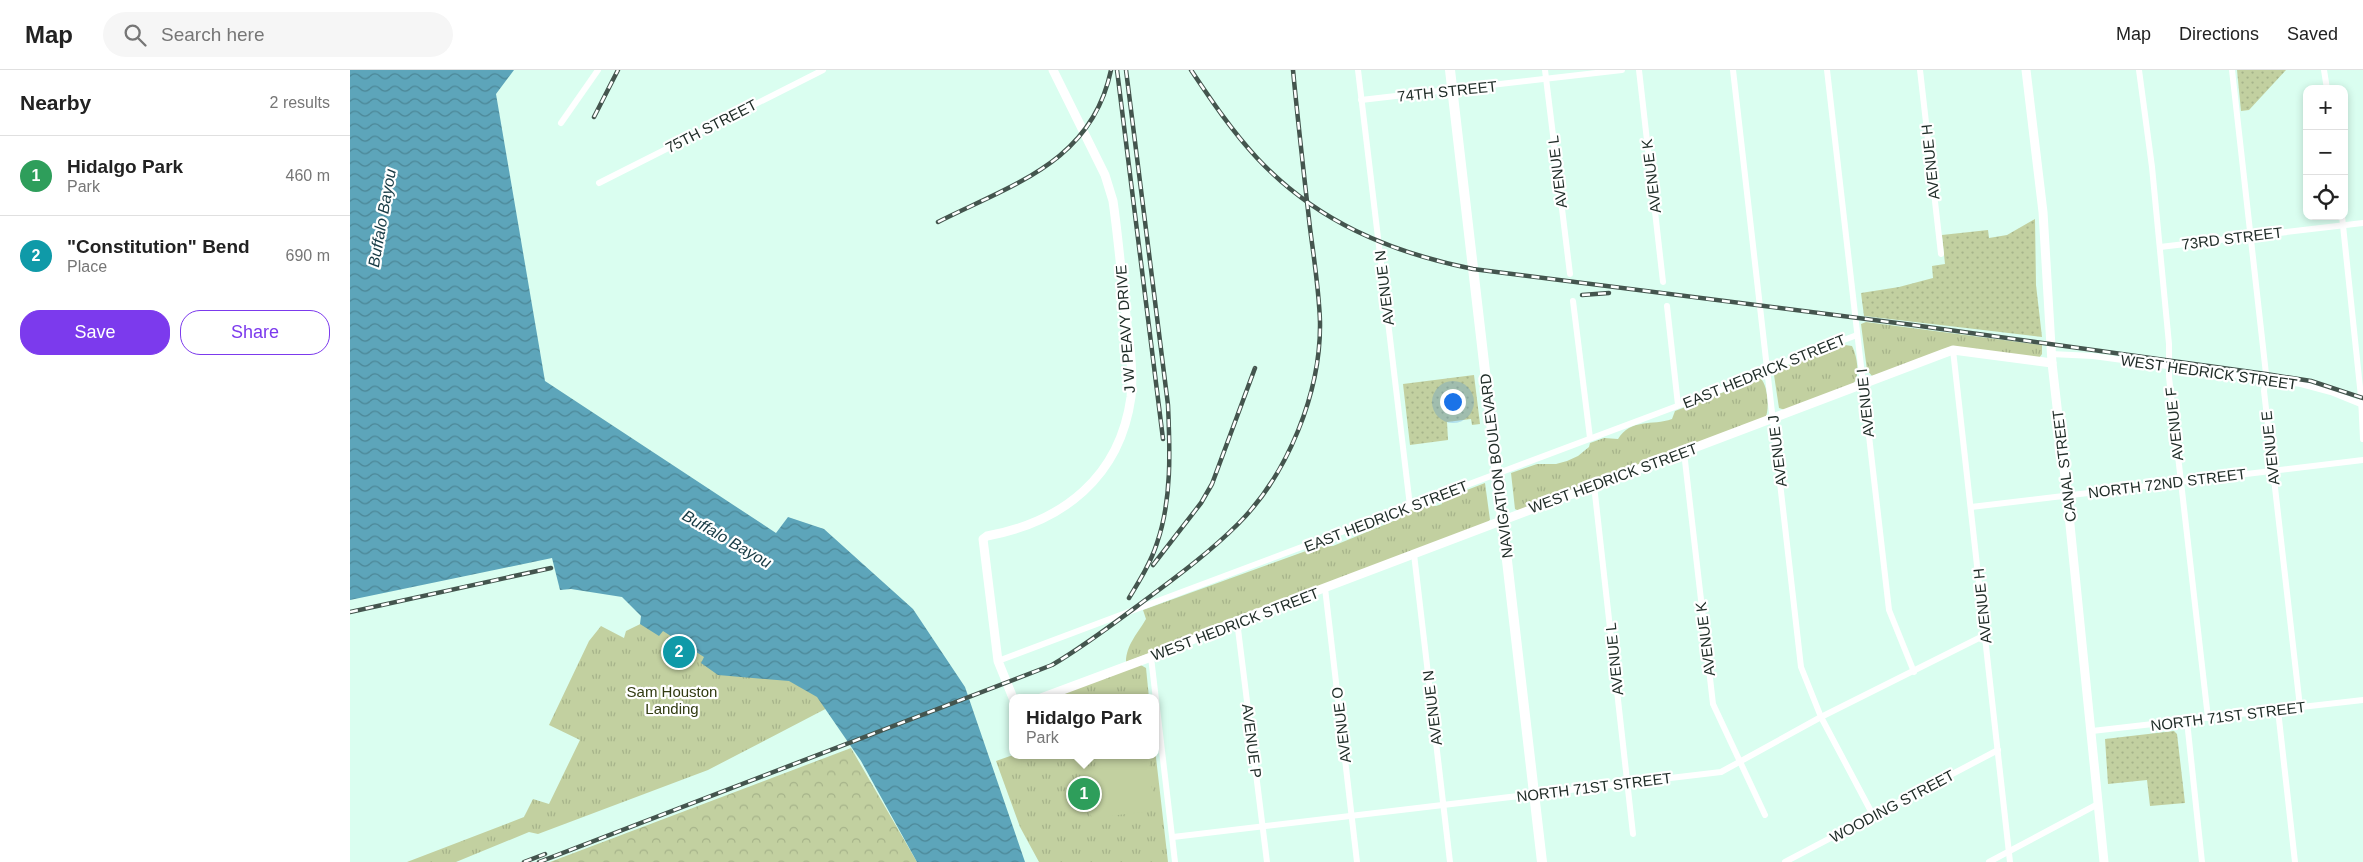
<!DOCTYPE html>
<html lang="en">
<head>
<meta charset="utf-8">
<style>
	:root { --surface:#fff; --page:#f6f6f6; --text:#222; --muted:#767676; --line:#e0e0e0; --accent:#7c3aed }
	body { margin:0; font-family:Arial,sans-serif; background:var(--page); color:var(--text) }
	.controls { position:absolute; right:15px; top:15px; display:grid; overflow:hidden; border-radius:10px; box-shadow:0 2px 8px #0003 }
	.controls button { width:45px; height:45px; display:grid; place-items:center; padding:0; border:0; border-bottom:1px solid var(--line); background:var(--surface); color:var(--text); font:25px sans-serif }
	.you { position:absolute; left:1102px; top:331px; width:18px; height:18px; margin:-12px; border:4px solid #fff; border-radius:50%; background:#1a73e8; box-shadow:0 0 0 8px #1a73e833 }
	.badge { display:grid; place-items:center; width:32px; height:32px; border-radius:50%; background:var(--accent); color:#fff; font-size:16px; font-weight:700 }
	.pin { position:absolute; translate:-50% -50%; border:2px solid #fff; box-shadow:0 1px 5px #0006 }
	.popup { position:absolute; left:659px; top:624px; width:150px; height:65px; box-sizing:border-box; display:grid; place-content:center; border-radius:10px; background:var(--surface); filter:drop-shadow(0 1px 4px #0005); font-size:16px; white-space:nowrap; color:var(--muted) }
	.popup b { font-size:19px; color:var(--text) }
	.popup::after { content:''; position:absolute; left:50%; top:100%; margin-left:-10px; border:10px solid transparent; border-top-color:var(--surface) }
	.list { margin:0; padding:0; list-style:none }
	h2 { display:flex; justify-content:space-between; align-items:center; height:65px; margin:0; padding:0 20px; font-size:21px }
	h2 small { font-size:16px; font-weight:400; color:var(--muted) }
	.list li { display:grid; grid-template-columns:32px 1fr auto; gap:15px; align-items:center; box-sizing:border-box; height:80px; padding:0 20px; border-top:1px solid var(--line) }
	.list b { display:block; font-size:19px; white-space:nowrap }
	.list p { margin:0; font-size:16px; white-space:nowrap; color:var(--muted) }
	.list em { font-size:16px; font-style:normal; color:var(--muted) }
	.actions { display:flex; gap:10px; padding:15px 20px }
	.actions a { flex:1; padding:11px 0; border:1px solid var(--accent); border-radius:20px; text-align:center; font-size:18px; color:var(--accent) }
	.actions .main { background:var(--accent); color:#fff }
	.icon { flex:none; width:28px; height:28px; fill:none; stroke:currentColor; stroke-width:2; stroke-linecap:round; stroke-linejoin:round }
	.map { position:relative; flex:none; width:2013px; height:792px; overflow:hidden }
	header { display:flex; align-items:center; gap:30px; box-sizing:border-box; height:70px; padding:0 25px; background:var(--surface); border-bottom:1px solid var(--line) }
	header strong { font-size:24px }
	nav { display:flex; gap:28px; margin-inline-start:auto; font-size:18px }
	.search { width:350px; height:45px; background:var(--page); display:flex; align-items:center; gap:12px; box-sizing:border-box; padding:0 18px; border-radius:28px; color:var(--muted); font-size:19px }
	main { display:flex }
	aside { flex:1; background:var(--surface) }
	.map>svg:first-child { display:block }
	.grass { fill:url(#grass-dots) }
	.forest { fill:url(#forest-crowns) }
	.park { fill:url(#park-tufts) }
	.pitch { fill:#c2d0a0 }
	.water { fill:url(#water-waves) }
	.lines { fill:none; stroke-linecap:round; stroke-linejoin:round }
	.minor { stroke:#fff; stroke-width:6 }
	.tertiary { stroke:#fff; stroke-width:9 }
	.primary { stroke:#fff; stroke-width:10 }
	.rail-casing { stroke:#44554e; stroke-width:4.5 }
	.rail { stroke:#fff; stroke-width:2.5; stroke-dasharray:8; stroke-linecap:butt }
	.labels { text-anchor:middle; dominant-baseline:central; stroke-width:4.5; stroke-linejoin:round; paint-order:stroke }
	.street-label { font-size:15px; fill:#212e29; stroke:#fff }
	.park-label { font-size:15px; fill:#313b11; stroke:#fff }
	.water-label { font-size:16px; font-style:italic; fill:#173a44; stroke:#fff }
</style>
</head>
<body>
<header>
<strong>Map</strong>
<div class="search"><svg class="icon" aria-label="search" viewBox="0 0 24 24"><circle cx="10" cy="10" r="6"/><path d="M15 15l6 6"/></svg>Search here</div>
<nav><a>Map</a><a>Directions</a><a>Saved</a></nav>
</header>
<main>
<aside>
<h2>Nearby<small>2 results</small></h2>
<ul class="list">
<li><span class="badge" style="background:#2e9e5b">1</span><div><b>Hidalgo Park</b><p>Park</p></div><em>460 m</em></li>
<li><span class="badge" style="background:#0f9aa8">2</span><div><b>&quot;Constitution&quot; Bend</b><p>Place</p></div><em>690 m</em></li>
</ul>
<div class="actions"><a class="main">Save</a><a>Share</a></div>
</aside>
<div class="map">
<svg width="2013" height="792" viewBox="0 0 2013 792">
	<defs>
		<pattern id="grass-dots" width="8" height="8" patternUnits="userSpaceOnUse" patternTransform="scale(1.25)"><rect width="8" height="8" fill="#c2d0a0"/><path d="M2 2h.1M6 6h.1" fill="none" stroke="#a6b38a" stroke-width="1.8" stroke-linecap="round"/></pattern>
		<pattern id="forest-crowns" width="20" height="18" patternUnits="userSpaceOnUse" patternTransform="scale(1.25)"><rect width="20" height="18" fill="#c2d0a0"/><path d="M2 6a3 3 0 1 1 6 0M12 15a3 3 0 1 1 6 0" fill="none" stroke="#a6b38a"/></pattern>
		<pattern id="park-tufts" width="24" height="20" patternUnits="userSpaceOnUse" patternTransform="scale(1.25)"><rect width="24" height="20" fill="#c2d0a0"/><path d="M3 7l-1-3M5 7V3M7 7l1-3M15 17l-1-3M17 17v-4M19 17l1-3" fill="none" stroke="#a6b38a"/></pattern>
		<pattern id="water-waves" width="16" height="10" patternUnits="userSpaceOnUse" patternTransform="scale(1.25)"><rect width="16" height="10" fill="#5da5ba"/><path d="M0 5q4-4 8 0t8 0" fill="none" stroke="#4c8797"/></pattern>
	</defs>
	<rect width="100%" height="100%" fill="#dafef0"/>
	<!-- grass -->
	<g class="grass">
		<polygon points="1887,0 1936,0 1899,40 1891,41"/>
		<polygon points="1685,149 1686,215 1692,267 1514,246 1511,223 1549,217 1583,208 1582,196 1595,194 1592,165 1638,160 1639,168 1657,165"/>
		<polygon points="1124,305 1130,354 1122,355 1121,349 1097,352 1098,370 1060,375 1053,314"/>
		<polygon points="1824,661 1827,664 1835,733 1800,736 1797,710 1758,714 1755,669"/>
	</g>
	<!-- forest -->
	<polygon class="forest" points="501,678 567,792 200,792"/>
	<!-- park -->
	<g class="park">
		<polygon points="1516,252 1692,275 1692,284 1689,288 1614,279 1522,306 1517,300 1511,254"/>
		<path d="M1495 275 1502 276C1507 286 1511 307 1502 315L1435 340 1429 338 1424 305 1425 300Z"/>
		<path d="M1410 308C1418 314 1420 340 1415 349L1169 441 1165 439 1161 403 1187 394H1206L1217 391 1228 386 1239 377 1240 373 1254 368 1268 369C1281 348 1302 356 1322 349L1325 341Z"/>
		<path d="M1135 413 1140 450 1133 456 776 592C776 575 788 563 796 549L793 540 967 477 983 476 1046 450 1056 441 1082 435 1086 436 1092 434 1091 430Z"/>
		<polygon points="321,539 485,634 358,700 188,764 179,762 106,792 57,792 174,747 183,729 199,734 230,670 199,655 239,571 251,556 274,568 276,561"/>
		<polygon points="789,594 796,598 799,628 702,628"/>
		<polygon points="805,679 818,792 689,792 670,757 646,691 663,685 805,685"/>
	</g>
	<!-- pitch -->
	<path class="pitch" d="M764 685H798L804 736 801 741 743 748C726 728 746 699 764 685Z"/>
	<!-- water -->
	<polygon class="water" points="0,0 164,0 146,24 195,311 426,463 438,447 474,459 563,539 615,617 675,792 567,792 511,691 467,627 439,611 368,605 351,593 354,587 313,561 309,566 290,554 291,546 272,527 221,519 210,520 202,488 0,530"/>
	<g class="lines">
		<!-- minor -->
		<g class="minor">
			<polyline points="1008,0 1060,436"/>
			<polyline points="1195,0 1220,204"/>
			<polyline points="1289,0 1313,212"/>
			<polyline points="1383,0 1451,597 1471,647 1524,747"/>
			<polyline points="1477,0 1539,540 1564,602"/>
			<polyline points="1570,0 1591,184"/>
			<polyline points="1789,0 1802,97 1819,274 1819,307 1858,648"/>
			<polyline points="1882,0 1916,304 1914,321 1950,637"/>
			<polyline points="1974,0 1977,19"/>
			<polyline points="1011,30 1272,0"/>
			<polyline points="211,53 248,0"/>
			<polyline points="249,113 473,0"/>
			<polyline points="1992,146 2011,327 2013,369"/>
			<polyline points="1810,177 2013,153"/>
			<polyline points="1223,231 1240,368"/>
			<polyline points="1317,236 1328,335"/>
			<polyline points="1603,280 1660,792"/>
			<polyline points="1701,284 1743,286 1951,314 1981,322 2013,335"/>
			<polyline points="1334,382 1363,634 1415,745"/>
			<polyline points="1244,415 1283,764"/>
			<polyline points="1621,437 2013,390"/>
			<polyline points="1064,484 1100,792"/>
			<polyline points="975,518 1007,792"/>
			<polyline points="887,551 917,792"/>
			<polyline points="801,587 825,792"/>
			<polyline points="648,591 1378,317 1406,303 1507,265"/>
			<polyline points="1928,640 1945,792"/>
			<polyline points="1837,651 1852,792"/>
			<polyline points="1742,661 2013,630"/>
			<polyline points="823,767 1371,702 1471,647 1635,565"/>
			<polyline points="1435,792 1648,680"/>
			<polyline points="1639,792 1748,734"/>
		</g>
		<!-- tertiary -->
		<g class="tertiary">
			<polyline points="1676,0 1693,142 1702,293 1717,425 1754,792"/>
			<path d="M663 628 648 591 633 469 637 466C713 452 770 407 781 327 784 297 778 266 775 236 771 201 768 166 763 131L755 105 703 0"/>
			<polyline points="691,628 801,587 887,551 1592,284 1603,280 1702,293"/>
		</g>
		<!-- primary -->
		<polyline class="primary" points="1100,0 1192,792"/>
		<!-- rail casing -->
		<g class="rail-casing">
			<g id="rail">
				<polyline points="767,0 813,369"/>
				<path d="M776 0 818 335C820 379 822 430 807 473 801 492 790 510 779 528"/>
				<path d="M841 0C861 30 882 61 907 88 966 151 1039 182 1123 199L1563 255 1916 304 1961 311 2013 328"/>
				<polyline points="244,47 268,0"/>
				<path d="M588 152C663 114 742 92 761 0"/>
				<polyline points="1232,225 1259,223"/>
				<polyline points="803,495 851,433 862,414 905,298"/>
				<polyline points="0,542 201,498"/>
				<polyline points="174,792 195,784"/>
				<path d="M189 792 702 595C736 575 767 551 798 528 829 505 861 481 888 454 938 404 971 322 970 252 969 220 964 189 960 158 954 105 948 53 943 0"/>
			</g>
		</g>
		<!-- rail -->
		<use href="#rail" class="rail"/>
	</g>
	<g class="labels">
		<!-- street labels -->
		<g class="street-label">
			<text transform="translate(1097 21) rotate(-6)">74TH STREET</text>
			<text transform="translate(361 56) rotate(-27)">75TH STREET</text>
			<text transform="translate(1580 92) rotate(-96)">AVENUE H</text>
			<text transform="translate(1207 102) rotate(-97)">AVENUE L</text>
			<text transform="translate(1301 106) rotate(-97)">AVENUE K</text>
			<text transform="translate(1882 168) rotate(-7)">73RD STREET</text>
			<text transform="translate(1034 218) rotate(-97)">AVENUE N</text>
			<text transform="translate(775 259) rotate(-94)">J W PEAVY DRIVE</text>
			<text transform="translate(1414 301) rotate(-22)">EAST HEDRICK STREET</text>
			<text transform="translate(1859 302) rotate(8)">WEST HEDRICK STREET</text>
			<text transform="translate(1515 333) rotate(-96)">AVENUE I</text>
			<text transform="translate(1824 354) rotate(-96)">AVENUE F</text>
			<text transform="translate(1920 378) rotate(-96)">AVENUE E</text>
			<text transform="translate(1427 381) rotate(-97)">AVENUE J</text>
			<text transform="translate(1146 396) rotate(-97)">NAVIGATION BOULEVARD</text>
			<text transform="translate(1714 396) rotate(-97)">CANAL STREET</text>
			<text transform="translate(1263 408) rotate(-20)">WEST HEDRICK STREET</text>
			<text transform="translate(1817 413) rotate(-7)">NORTH 72ND STREET</text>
			<text transform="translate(1036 446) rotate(-21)">EAST HEDRICK STREET</text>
			<text transform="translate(1632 536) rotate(-96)">AVENUE H</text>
			<text transform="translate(885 554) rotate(-21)">WEST HEDRICK STREET</text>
			<text transform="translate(1355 569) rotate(-97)">AVENUE K</text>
			<text transform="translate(1264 589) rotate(-96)">AVENUE L</text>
			<text transform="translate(1082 638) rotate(-97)">AVENUE N</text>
			<text transform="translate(1878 646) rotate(-7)">NORTH 71ST STREET</text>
			<text transform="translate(991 655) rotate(-97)">AVENUE O</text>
			<text transform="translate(902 671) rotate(83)">AVENUE P</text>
			<text transform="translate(1244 717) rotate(-7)">NORTH 71ST STREET</text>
			<text transform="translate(1542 736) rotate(-28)">WOODING STREET</text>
		</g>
		<!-- park labels -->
		<g class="park-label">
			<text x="322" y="621">Sam Houston<tspan x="322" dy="17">Landing</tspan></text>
		</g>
		<!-- water labels -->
		<g class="water-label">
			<text transform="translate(32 148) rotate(-80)">Buffalo Bayou</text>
			<text transform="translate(377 469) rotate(30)">Buffalo Bayou</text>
		</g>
	</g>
</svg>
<div class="controls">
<button>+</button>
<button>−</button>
<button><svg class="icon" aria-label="locate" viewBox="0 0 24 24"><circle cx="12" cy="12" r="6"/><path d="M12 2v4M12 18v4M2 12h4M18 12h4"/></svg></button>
</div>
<div class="you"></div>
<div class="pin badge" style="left:734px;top:724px;background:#2e9e5b">1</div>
<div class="popup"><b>Hidalgo Park</b>Park</div>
<div class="pin badge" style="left:329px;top:582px;background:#0f9aa8">2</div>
</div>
</main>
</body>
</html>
